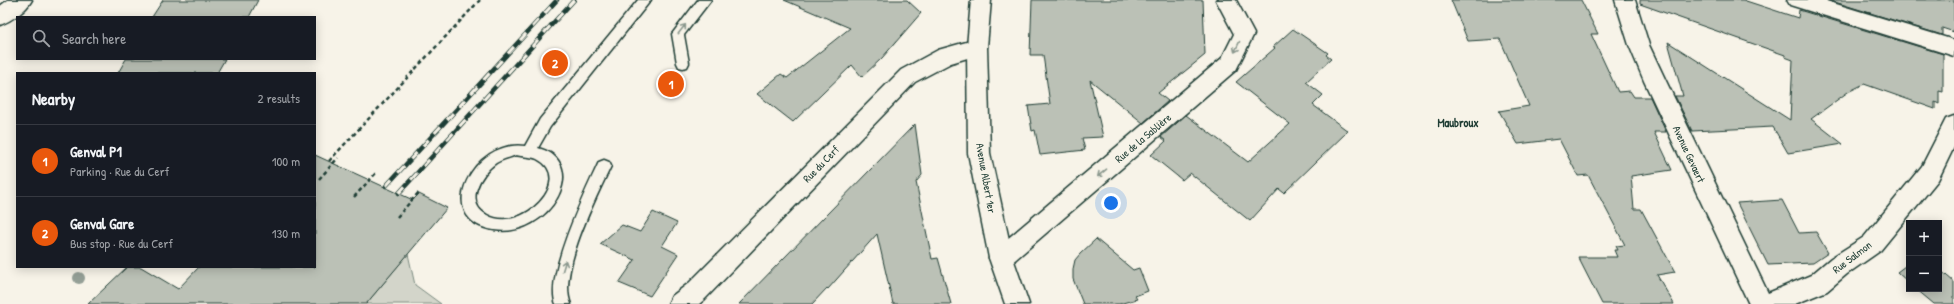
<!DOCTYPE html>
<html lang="en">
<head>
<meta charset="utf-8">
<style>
	:root { --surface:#171b24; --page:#242831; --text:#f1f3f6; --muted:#9ea1a6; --line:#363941; --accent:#ea580c }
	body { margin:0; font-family:"Patrick Hand",sans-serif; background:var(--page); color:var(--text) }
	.controls { position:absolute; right:12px; bottom:12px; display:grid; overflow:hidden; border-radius:0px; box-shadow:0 2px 10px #0003 }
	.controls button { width:36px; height:36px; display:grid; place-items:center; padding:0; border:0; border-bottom:1px solid var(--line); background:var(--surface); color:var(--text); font:20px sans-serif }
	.you { position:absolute; left:1111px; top:203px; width:14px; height:14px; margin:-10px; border:3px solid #fff; border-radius:50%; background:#1a73e8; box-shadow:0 0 0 6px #1a73e833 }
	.badge { display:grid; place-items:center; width:26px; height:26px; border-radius:50%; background:var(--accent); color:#fff; font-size:13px; font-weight:700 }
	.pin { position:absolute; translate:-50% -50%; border:2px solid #fff; box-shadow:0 1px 4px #0006 }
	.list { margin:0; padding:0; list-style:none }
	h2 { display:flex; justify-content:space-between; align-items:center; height:52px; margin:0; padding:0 16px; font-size:17px }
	h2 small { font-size:13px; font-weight:400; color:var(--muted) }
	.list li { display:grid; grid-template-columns:26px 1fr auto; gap:12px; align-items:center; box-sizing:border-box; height:72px; padding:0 16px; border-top:1px solid var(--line) }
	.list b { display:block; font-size:15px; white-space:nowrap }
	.list p { margin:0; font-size:13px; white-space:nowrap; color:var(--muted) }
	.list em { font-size:13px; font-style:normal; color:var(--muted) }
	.icon { flex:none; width:22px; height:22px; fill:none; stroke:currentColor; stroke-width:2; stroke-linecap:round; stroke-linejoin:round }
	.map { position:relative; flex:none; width:1954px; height:304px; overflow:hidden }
	.search { position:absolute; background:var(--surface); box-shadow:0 2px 10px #0003; left:16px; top:16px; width:300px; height:44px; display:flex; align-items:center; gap:10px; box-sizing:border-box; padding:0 14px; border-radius:0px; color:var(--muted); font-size:15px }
	.panel { position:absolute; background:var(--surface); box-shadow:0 2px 10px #0003; left:16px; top:72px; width:300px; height:196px; border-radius:0px }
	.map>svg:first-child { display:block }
	.green { fill:#d3d5ca; stroke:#79897f }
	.building { fill:#bbc1b6; stroke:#1f3d34 }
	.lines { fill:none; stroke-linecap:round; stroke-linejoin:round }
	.service-casing { stroke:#1f3d34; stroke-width:3 }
	.minor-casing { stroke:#1f3d34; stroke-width:3 }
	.tertiary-casing { stroke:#1f3d34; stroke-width:3 }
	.secondary-casing { stroke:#1f3d34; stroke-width:3 }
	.path { stroke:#1f3d34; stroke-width:2.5; stroke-dasharray:4 3; stroke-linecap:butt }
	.service { fill:#f7f3e8; fill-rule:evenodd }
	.minor { fill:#f7f3e8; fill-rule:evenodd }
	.tertiary { fill:#f7f3e8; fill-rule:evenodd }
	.secondary { fill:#f7f3e8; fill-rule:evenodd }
	.rail-casing { stroke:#1f3d34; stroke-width:4.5 }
	.rail { stroke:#f7f3e8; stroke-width:3; stroke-dasharray:9; stroke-linecap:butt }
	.tree { fill:#949f96 }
	.oneway { stroke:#8b988e }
	.labels { text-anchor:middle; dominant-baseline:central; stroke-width:3; stroke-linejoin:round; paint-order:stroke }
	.street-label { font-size:11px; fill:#1f3d34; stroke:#f7f3e8 }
	.neighbourhood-label { font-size:12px; font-weight:bold; fill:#1f3d34; stroke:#f7f3e8 }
</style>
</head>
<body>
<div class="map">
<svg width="1954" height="304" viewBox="0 0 1954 304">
	<rect width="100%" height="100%" fill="#f7f3e8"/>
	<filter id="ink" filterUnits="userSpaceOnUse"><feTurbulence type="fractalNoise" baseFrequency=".025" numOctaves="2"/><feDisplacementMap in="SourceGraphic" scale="8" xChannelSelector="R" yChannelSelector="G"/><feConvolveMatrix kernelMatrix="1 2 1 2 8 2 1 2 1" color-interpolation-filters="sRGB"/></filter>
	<g filter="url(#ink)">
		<!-- green -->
		<polygon class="green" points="408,254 415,285 441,304 366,304"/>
		<!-- building -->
		<g class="building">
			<polygon points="163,0 258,0 249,17 152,17"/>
			<polygon points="784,0 907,0 921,13 882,58 862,77 852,65 793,122 757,94 781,74 787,78 850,28"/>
			<polygon points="1032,0 1203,0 1205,55 1158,93 1168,101 1143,123 1090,80 1103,137 1082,138 1085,150 1040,155 1035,130 1032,131 1028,106 1050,104 1043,55 1030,55"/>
			<polygon points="1451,0 1581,0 1598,34 1591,34 1618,92 1630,91 1634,97 1650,97 1666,132 1654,132 1672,170 1631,176 1634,209 1641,209 1675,272 1657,275 1674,304 1602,304 1578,257 1617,257 1614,250 1618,250 1616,246 1625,245 1588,175 1578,176 1559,139 1518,144 1499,111 1529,106 1500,39 1468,41"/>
			<polygon points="1640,0 1743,0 1798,18 1799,10 1943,54 1943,92 1939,91 1939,104 1935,102 1935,109 1864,84 1848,92 1811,119 1843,144 1788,153 1773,127 1692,131 1675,96 1683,96 1668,42 1790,120 1793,60 1785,57 1785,55 1640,4"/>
			<polygon points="1828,0 1954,0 1954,32 1942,28 1942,35"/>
			<polygon points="1293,29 1328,53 1326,55 1331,59 1306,82 1323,95 1313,105 1348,131 1284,193 1279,189 1250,221 1190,173 1182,180 1151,155 1166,141 1161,137 1186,115 1248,162 1290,124 1236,82 1275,48 1273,47"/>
			<polygon points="126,59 225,59 217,73 118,73"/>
			<polygon points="915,124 922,175 916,182 932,259 938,258 951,304 893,304 877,234 828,289 827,288 812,304 739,304"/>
			<polygon points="315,155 413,200 419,194 447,208 366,304 88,304 127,267 141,267 178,289 199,267 315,267"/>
			<polygon points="1782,200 1799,233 1816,232 1828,253 1813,263 1768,265 1737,203"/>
			<polygon points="653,212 677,223 662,246 678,254 650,296 619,283 635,260 600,244 622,225 640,232"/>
			<polygon points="1096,239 1133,270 1139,268 1148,291 1135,296 1137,299 1119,304 1083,304 1073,279 1073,269 1075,260 1080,254"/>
			<polygon points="1909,263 1909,283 1897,272"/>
			<polygon points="1939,269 1954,282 1954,304 1934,304 1916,289 1939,289"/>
		</g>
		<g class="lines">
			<!-- service casing -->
			<g class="service-casing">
				<g id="service">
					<path d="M638 0H651L550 127 538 148C592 162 550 239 494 230 431 220 474 138 525 146L540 119ZM516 155C522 157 531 156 537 159 576 179 522 235 487 215 464 203 480 174 496 163 502 159 509 158 516 155Z"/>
					<polygon points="698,0 711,0 684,35 689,63 687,67 683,68 679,67 677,63 672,34"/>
					<path d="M604 160 609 162 611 166C597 196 557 273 571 304H556C544 276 586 190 599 162Z"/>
				</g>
			</g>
			<!-- minor casing -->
			<g class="minor-casing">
				<g id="minor">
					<path d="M8 0H32C26 11 11 21 0 25V6Z"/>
					<polygon points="1216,0 1236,0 1254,34 1236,70 1009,265 1001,269 993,265 989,258 993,251 1222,58 1234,34"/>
					<polygon points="1615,0 1635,0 1649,45 1666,81 1768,293 1811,275 1831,258 1864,237 1922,166 1946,119 1954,116 1954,147 1938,180 1880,251 1847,274 1827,291 1795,304 1749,304 1644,81 1629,45"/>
					<polygon points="977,39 984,41 987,47 984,53 951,63 915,82 705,299 699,304 668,304 672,296 689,283 901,70 938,50"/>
				</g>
			</g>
			<!-- tertiary casing -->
			<g class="tertiary-casing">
				<polygon id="tertiary" points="1787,0 1823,0 1954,40 1954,56 1790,5"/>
			</g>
			<!-- secondary casing -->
			<g class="secondary-casing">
				<polygon id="secondary" points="971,0 991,0 987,47 990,153 1013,258 1029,304 1005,304 989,258 968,153 967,47"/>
			</g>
			<!-- path -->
			<g class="path">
				<polyline points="329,161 480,0"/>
				<polyline points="319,179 338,158"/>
				<polyline points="354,197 376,173"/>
				<polyline points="397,217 419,192"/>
			</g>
			<!-- service -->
			<use href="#service" class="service"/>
			<!-- minor -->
			<use href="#minor" class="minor"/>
			<!-- tertiary -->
			<use href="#tertiary" class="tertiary"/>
			<!-- secondary -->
			<use href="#secondary" class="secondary"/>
			<!-- rail casing -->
			<g class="rail-casing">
				<g id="rail">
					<polyline points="386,186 557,0"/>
					<polyline points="399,193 574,0"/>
				</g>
			</g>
			<!-- rail -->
			<use href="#rail" class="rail"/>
		</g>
		<!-- trees -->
		<circle class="tree" cx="79" cy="278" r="6"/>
		<!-- one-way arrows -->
		<defs><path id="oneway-shaft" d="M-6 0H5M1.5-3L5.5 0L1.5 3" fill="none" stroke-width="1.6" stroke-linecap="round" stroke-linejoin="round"/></defs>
		<g class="oneway">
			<use href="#oneway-shaft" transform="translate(682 29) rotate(-52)"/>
			<use href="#oneway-shaft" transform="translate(1237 47) rotate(115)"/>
			<use href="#oneway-shaft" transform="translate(1102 173) rotate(140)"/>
			<use href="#oneway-shaft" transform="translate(564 266) rotate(-73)"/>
		</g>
	</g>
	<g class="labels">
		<!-- street labels -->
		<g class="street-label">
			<text transform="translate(1143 138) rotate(-40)">Rue de la Sablière</text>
			<text transform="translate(1689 154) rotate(65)">Avenue Gevaert</text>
			<text transform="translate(821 164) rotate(-46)">Rue du Cerf</text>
			<text transform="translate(986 178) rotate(80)">Avenue Albert 1er</text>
			<text transform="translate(1852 257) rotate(-37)">Rue Salmon</text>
		</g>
		<!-- neighbourhood labels -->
		<g class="neighbourhood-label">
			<text x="1458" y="122">Maubroux</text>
		</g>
	</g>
</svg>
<div class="controls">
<button>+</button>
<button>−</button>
</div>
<div class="you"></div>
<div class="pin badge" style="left:671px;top:84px">1</div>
<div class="pin badge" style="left:555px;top:63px">2</div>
<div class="search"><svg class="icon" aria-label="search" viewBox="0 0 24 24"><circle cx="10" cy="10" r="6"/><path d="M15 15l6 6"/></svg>Search here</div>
<section class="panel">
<h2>Nearby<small>2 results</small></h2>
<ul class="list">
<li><span class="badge">1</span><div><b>Genval P1</b><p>Parking · Rue du Cerf</p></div><em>100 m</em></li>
<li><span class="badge">2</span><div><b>Genval Gare</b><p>Bus stop · Rue du Cerf</p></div><em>130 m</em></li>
</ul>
</section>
</div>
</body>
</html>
